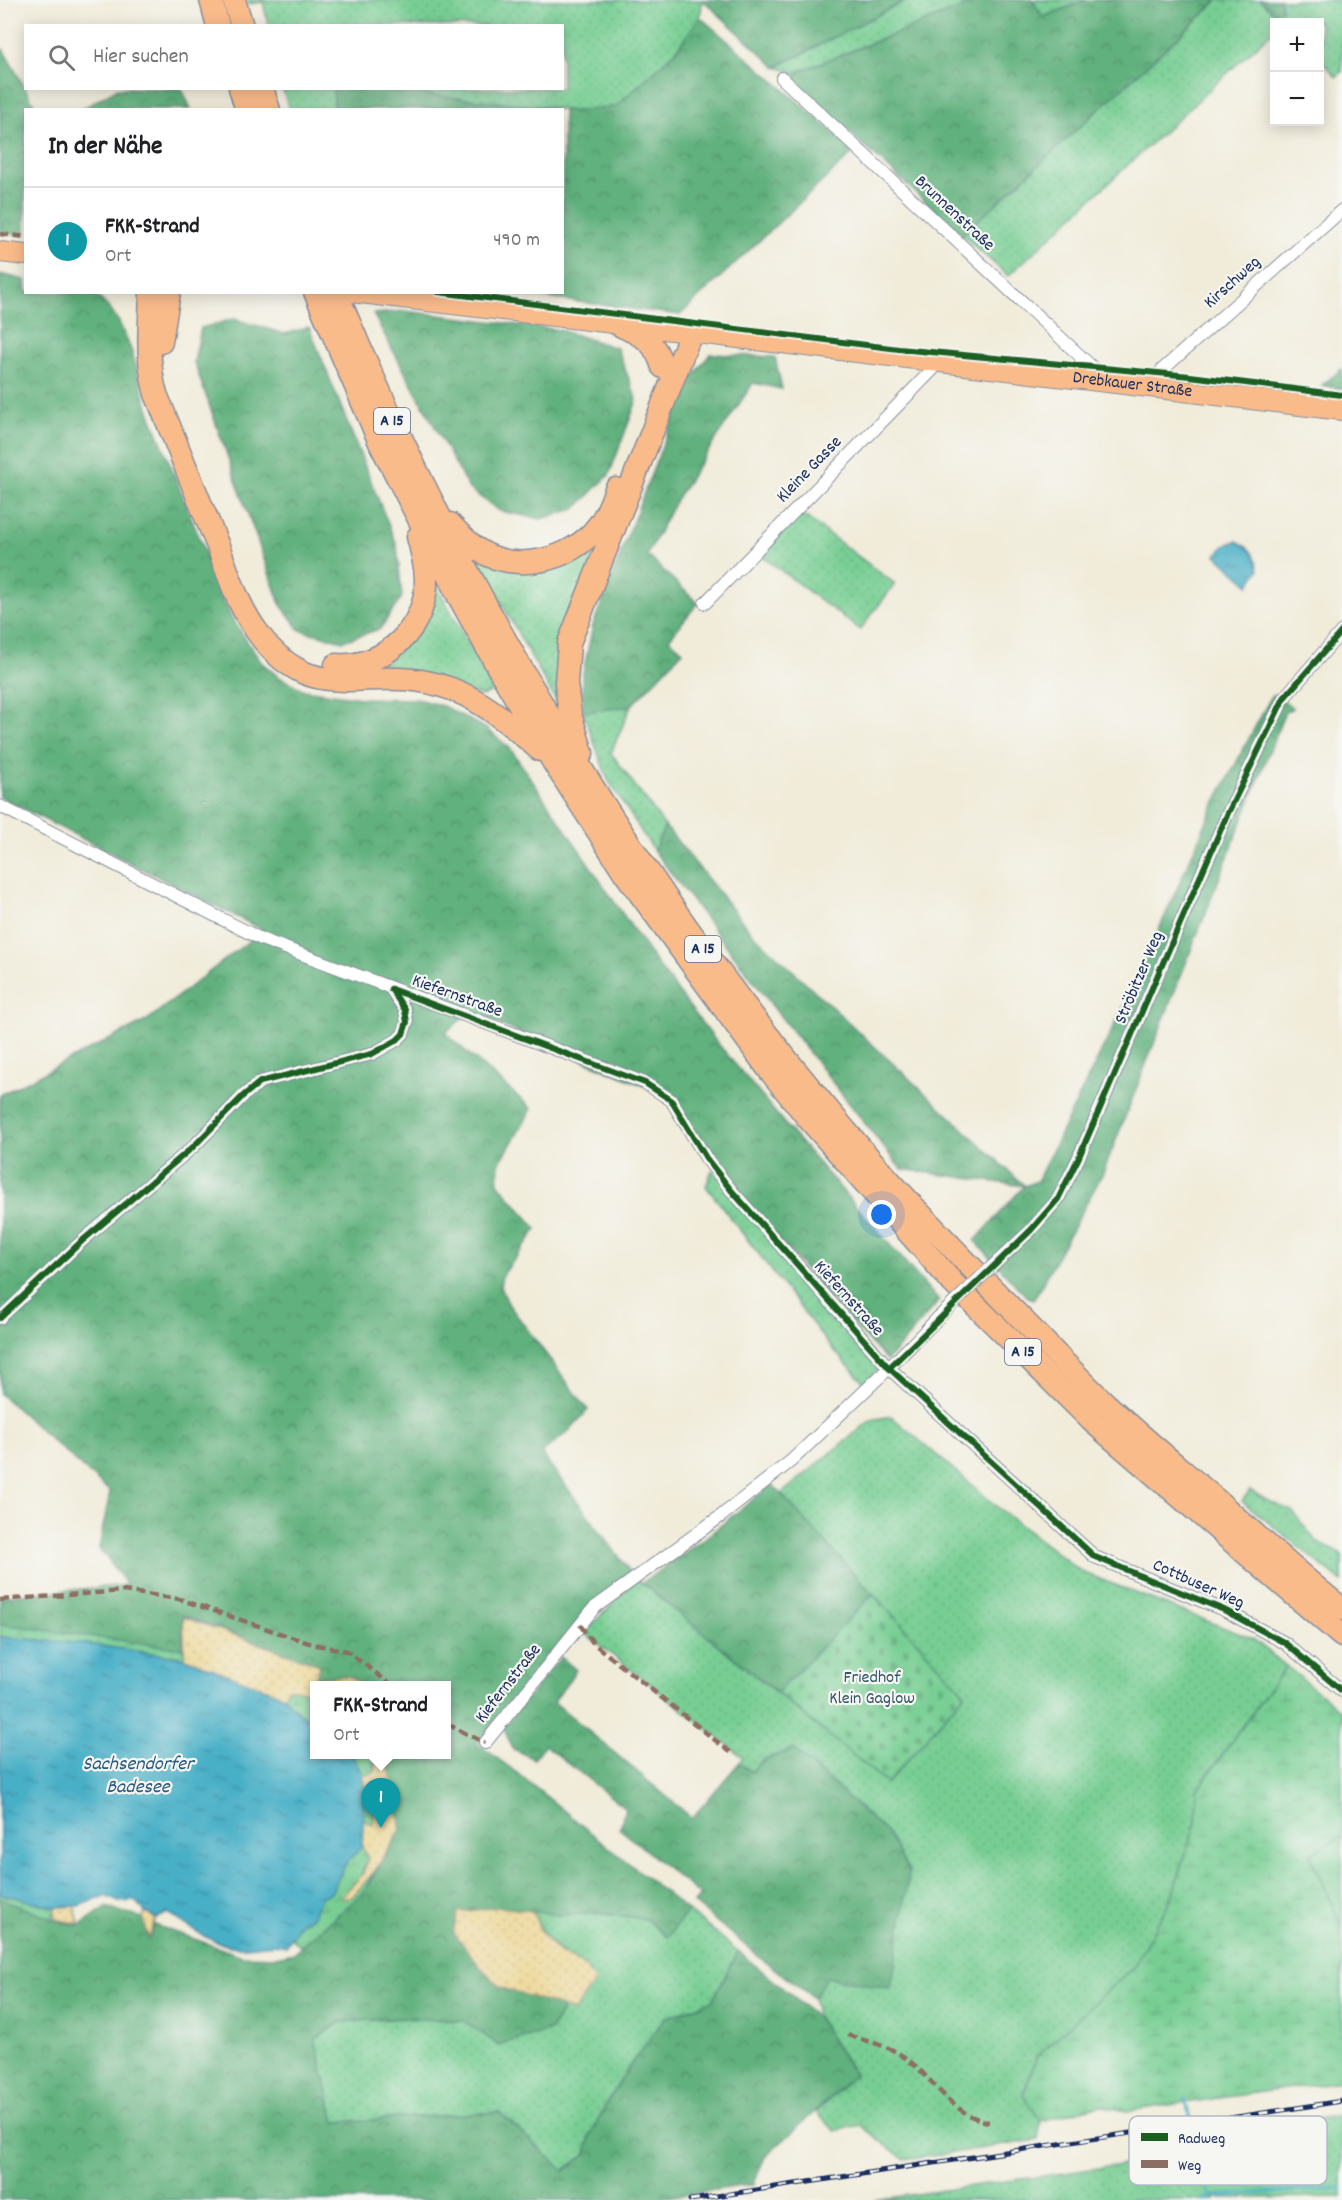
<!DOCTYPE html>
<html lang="de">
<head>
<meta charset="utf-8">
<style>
	:root { --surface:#fff; --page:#f2f2f2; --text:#202124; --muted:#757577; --line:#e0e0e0; --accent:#1f6fb2 }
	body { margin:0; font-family:Dekko,sans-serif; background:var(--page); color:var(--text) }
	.controls { position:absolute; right:18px; top:18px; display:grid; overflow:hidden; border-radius:0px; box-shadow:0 3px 15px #0003 }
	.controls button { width:54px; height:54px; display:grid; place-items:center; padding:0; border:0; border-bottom:2px solid var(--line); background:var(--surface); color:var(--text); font:30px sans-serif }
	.you { position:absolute; left:882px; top:1215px; width:21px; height:21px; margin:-15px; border:4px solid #fff; border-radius:50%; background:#1a73e8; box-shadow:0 0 0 9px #1a73e833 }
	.badge { display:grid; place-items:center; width:39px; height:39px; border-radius:50%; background:var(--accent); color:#fff; font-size:20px; font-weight:700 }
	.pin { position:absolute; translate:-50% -50px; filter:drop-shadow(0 2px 3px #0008) }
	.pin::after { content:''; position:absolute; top:32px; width:21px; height:18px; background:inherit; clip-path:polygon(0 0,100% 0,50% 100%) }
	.popup { position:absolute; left:310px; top:1681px; width:141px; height:78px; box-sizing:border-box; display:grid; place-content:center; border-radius:0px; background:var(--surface); filter:drop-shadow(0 2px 4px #0005); font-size:20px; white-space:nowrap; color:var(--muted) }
	.popup b { font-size:22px; color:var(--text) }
	.popup::after { content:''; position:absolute; left:50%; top:100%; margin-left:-12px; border:12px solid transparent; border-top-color:var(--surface) }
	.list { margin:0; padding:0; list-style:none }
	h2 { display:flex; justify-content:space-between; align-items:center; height:78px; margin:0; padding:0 24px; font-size:26px }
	h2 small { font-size:20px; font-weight:400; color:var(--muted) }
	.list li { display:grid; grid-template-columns:39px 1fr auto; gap:18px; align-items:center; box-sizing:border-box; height:108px; padding:0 24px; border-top:2px solid var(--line) }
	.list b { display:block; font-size:22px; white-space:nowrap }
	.list p { margin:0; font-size:20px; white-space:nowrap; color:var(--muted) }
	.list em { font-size:20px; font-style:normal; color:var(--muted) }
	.icon { flex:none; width:33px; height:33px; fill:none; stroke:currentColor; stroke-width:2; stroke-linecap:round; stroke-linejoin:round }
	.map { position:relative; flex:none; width:1342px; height:2200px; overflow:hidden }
	.search { position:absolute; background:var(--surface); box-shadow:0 3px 15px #0003; left:24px; top:24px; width:540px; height:66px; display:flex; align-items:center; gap:15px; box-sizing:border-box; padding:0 21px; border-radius:0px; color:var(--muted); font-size:22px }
	.panel { position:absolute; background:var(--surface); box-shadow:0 3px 15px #0003; left:24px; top:108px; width:540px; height:186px; border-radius:0px }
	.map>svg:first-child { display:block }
	.grass { fill:url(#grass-dots); stroke:#497e78; stroke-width:1.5 }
	.forest { fill:url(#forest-crowns); stroke:#3e706e; stroke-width:1.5 }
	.wetland { fill:url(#wetland-marsh); stroke:#497e78; stroke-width:1.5 }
	.sand { fill:url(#sand-dots); stroke:#84847e; stroke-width:1.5 }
	.cemetery { fill:url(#cemetery-stones); stroke:#497e78; stroke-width:1.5 }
	.garden { fill:#77ce93; stroke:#497e78; stroke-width:1.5 }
	.water { fill:url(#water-ripples); stroke:#316f92; stroke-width:1.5 }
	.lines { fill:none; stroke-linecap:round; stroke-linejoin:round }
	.stream { stroke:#47afc6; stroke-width:3 }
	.street-casing { stroke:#868e9c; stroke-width:14 }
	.primary-casing { stroke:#868e9c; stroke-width:22 }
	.highway-casing { stroke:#868e9c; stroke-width:25 }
	.street { stroke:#fff; stroke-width:12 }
	.primary { stroke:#fabb8b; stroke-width:20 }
	.highway { stroke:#fabb8b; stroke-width:22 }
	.rail-casing { stroke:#1b2f5e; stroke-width:5 }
	.rail { stroke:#f6f6f2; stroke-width:3; stroke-dasharray:9; stroke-linecap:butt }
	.street-bridge-casing { stroke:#868e9c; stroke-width:14; stroke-linecap:butt }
	.street-bridge { stroke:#fff; stroke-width:12 }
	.quiet { stroke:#8d6e63; stroke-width:4.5; stroke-dasharray:9 4.5; stroke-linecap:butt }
	.cycleway-casing { stroke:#f6f6f2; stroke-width:10 }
	.cycleway { stroke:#1b5e20; stroke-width:6 }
	.labels { text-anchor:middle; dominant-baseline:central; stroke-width:4.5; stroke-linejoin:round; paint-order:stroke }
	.shield { fill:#f6f6f2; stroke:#5d6b8a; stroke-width:1.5 }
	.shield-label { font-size:16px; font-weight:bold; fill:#1b2f5e }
	.street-label { font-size:18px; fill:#1b2f5e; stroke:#f6f6f2 }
	.park-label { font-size:18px; fill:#32576b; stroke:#f6f6f2 }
	.water-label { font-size:20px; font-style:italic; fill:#2a5c82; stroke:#f6f6f2 }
	.key { fill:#f6f6f2; stroke:#b4bac6; stroke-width:1.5 }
	.key-label { font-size:16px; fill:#1b2f5e }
</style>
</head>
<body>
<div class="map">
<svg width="1342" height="2200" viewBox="0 0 1342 2200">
	<defs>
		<pattern id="grass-dots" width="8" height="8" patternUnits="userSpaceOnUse" patternTransform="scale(1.5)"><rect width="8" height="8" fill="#77ce93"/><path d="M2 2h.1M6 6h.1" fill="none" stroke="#66b181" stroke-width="1.8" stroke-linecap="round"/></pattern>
		<pattern id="forest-crowns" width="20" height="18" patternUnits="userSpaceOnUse" patternTransform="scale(1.5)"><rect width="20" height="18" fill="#61b17d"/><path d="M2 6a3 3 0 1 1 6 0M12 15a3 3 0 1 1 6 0" fill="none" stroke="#4f906a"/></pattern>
		<pattern id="wetland-marsh" width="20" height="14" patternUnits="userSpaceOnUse" patternTransform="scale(1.5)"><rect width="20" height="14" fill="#77ce93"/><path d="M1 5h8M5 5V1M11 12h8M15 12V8" fill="none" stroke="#66b181"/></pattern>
		<pattern id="sand-dots" width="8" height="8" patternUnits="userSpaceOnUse" patternTransform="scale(1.5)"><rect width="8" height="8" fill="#eeda9e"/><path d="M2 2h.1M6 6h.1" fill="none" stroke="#ccbb8a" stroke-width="1.8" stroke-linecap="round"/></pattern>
		<pattern id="cemetery-stones" width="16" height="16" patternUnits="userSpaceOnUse" patternTransform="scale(1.5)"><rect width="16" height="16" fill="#77ce93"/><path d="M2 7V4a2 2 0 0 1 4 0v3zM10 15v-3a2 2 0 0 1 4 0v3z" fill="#66b181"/></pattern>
		<pattern id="water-ripples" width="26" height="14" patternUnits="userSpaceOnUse" patternTransform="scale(1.5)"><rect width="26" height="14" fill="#47afc6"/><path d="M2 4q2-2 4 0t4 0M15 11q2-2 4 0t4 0" fill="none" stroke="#3a8fa4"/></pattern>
	</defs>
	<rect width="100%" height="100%" fill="#f6f6f2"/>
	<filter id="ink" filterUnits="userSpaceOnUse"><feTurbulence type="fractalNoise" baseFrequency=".0167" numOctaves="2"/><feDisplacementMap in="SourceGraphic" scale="12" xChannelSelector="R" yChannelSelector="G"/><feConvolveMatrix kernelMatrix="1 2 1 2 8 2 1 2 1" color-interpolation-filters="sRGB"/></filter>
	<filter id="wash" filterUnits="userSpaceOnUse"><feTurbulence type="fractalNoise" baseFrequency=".008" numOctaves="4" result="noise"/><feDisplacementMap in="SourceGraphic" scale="24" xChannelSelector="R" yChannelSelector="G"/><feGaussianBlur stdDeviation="1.35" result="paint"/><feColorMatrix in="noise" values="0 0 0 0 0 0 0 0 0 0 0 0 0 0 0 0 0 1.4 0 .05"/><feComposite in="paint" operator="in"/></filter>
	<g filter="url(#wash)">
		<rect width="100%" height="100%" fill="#f1ecda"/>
		<!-- grass -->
		<g class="grass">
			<polygon points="248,0 703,0 700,17 675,52 615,107 574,111 374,89 562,88 562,26 268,25 263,2 249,4"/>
			<polygon points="907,0 981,0 795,73 776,67"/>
			<polygon points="1032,0 1087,0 1043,17"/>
			<polygon points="1218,0 1260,0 1273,12 1282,10 1280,0 1342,0 1342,72 1336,77 1320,58 1320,22 1289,22 1286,19 1283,22 1274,22 1274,30 1008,276 962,235"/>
			<polygon points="282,89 333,89 335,109 290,109"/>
			<polygon points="798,511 895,584 860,630 763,557"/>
			<polygon points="597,546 559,651 557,703 475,556 567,563"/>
			<polygon points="436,584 494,690 483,696 380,669 422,627"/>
			<polygon points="631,706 611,753 665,826 654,851 608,780 583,712"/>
			<polygon points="712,1170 883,1365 864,1383 829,1345 706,1186"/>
			<polygon points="891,1416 1007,1515 1082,1572 1253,1639 1286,1666 1197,1790 1196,1822 1171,1899 1134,1966 1037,2056 1023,2095 1041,2121 1038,2140 905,2160 860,2125 835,2131 816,2112 855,2075 817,2017 814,1998 826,1977 891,1988 909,1872 888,1834 794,1749 763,1760 751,1772 739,1763 743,1757 584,1633 637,1579 887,1783 965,1694 781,1494 871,1420"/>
			<polygon points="1250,1490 1266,1500 1292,1511 1317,1542 1342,1555 1342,1582 1242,1501"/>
			<path d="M532 1911 559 1915 598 1913 646 1919 667 1937 688 1911 738 1951 712 2001 665 2018 633 2061 606 2104 590 2136 586 2154 563 2171 499 2112 335 2123 315 2039 341 2022 402 2018 464 2021 496 2043 551 2030 584 1966C553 1947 548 1944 532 1911Z"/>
			<polygon points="1342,2115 1342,2197 1213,2198 1215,2200 874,2200 1197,2154 1208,2184 1195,2137"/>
		</g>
		<!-- forest -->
		<g class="forest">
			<polygon points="703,0 907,0 776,67"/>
			<polygon points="981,0 1032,0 1043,17 1087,0 1218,0 962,235 797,84 795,73"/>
			<polygon points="1260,0 1280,0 1282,10 1273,12"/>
			<polygon points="700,17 855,151 680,315 508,293 562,292 563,110 574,111 615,107 675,52"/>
			<polygon points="3,49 37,109 26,110 25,235 0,233 0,51"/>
			<polygon points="118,88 182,89 191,109 82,109"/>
			<polygon points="333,89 374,89 561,109 335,109"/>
			<path d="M0 274 25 280 26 292H86L95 294 109 308 119 322 132 352 149 411 231 617 261 662 279 677 304 690 361 698 417 699 443 706 485 728 510 748 656 963 715 1040 793 1134 939 1301 887 1361 732 1188 673 1098 470 1012 445 1033 532 1109 499 1164 498 1183 537 1229 502 1276 500 1286 509 1305 588 1410 567 1433 541 1453 632 1574 557 1648 477 1743 521 1776 688 1911 667 1937 646 1919 598 1913 559 1915 500 1907V1987L564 2006 551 2030 498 2045 464 2021 402 2018 341 2022 315 2039 335 2122 499 2112 564 2171 586 2154 590 2136 606 2104 633 2061 665 2018 712 2001 738 1951 817 2017 855 2075 764 2158 754 2184 648 2200H0V1899L52 1919 79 1926 106 1907 143 1918 149 1939 155 1925 242 1956 276 1957 294 1953 363 1893 401 1830 390 1772 384 1755 447 1754V1686L361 1685C349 1669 333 1680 316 1676L319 1665 182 1615 183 1649 0 1624V1596L127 1585 99 1548 110 1492 0 1394V1095L146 1021 263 930 0 797Z"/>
			<polygon points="405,311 561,330 617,348 637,400 609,475 575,509 541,519 500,511 469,489 373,314"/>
			<polygon points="234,319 285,334 309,327 397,546 402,597 380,629 343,641 300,630 280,604 194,362 201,328"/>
			<polygon points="710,354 775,357 782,389 753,383 677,498 647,555 698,603 669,639 683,651 631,706 583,712 582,678 593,625 685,387"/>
			<polygon points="1342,369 1342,389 1321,386"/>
			<polygon points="1272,695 1277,695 1293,708 1285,712 1103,1173 1034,1299 1026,1296 975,1241 1024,1186 901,1169 777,1012 654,851 665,826 750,931 1025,1186 1037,1181 1135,984 1213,807"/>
			<polygon points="772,1484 873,1594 777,1693 642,1583 705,1538"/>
			<polygon points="561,1657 576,1670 554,1702 692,1818 739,1763 751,1772 763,1760 794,1749 888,1834 909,1872 891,1988 826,1977 814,1998 765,1962 694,1903 700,1895 620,1829 625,1808 545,1745 534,1759 513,1749 503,1727"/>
		</g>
		<!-- wetland -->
		<g class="wetland">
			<polygon points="0,1624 183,1649 185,1658 86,1644 0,1637"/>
			<polygon points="1286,1666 1342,1711 1342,1836 1310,1855 1342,1927 1342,2081 1126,2111 1101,2105 1041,2121 1023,2095 1037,2056 1134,1966 1171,1899 1196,1822 1197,1790"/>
			<path d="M292 1688 315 1692V1721C301 1717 292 1708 284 1696L286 1690Z"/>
			<polygon points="352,1755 375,1755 375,1772 370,1777 362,1774"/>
			<polygon points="378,1789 373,1826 363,1820 365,1790"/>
			<path d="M362 1846 368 1859 352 1897 374 1872 363 1893 301 1946 292 1939C296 1928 300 1921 312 1917L322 1896 331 1893 345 1865Z"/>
			<polygon points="0,1893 48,1906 56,1907 52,1919 0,1899"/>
		</g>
		<!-- sand -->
		<g class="sand">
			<path d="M183 1617 320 1665 316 1677C333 1680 349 1669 361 1685L315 1686V1693L288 1688 284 1696 185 1658Z"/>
			<polygon points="377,1755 384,1755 390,1772 401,1830 374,1872 352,1897 340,1897 363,1874 368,1859 362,1846 363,1820 373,1825 378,1790 365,1790 362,1774 370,1775 375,1772"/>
			<polygon points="75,1906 79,1924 55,1919 56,1907"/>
			<polygon points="500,1907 532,1911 544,1937 557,1950 584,1966 595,1981 574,2011 500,1987 479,1965 453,1932 458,1912"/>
			<polygon points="145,1912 156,1919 149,1939 143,1918"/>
		</g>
		<!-- cemetery -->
		<polygon class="cemetery" points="873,1594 965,1694 887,1783 777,1693"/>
		<!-- garden -->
		<polygon class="garden" points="1342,1836 1342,1927 1310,1855"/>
		<!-- water -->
		<g class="water">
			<path d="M1237 541C1250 548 1256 555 1259 570L1249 585 1216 555 1227 544Z"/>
			<path d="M0 1637 86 1644 185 1658 284 1696C292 1708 301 1717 315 1721V1754L352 1755 362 1774 365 1790 362 1846 345 1865 331 1893 322 1896 312 1917 302 1921 286 1946C271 1941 256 1948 240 1947 214 1946 189 1927 168 1913L156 1919 145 1912 135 1901 119 1902 105 1896 78 1906 56 1907 0 1894Z"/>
		</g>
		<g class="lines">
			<!-- stream -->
			<g class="stream">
				<polyline points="1185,2099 1210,2196 1205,2200"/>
				<polyline points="1210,2196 1342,2188"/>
			</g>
		</g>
	</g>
	<g filter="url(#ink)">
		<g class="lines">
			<!-- street casing -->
			<g class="street-casing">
				<g id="street">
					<polyline points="782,78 1093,368 1093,381"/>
					<polyline points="1160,390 1162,370 1342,210"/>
					<polyline points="705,603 940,362"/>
					<polyline points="0,806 261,939 645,1083 671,1100 706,1158 731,1190 889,1368 1095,1557 1224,1610 1285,1643 1342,1691"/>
					<polyline points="998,1261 1031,1230 1058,1199 1078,1159 1227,815 1284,698 1342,631"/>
					<polyline points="0,1318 82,1241 193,1147 243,1096 260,1082 372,1054 397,1040 403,1034 407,1022 405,1010 391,989"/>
					<polyline points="485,1743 594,1608 721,1516 791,1461 889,1368 939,1317"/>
				</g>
			</g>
			<!-- primary casing -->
			<g class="primary-casing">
				<g id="primary">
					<polyline points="0,252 26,255"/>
					<path id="s1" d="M352 292 1342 410"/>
				</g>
			</g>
			<!-- highway casing -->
			<g class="highway-casing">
				<g id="highway">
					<polyline points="211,0 218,26"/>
					<polyline points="234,0 242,26"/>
					<polyline points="240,88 247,110"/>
					<polyline points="262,88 269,110"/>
					<path d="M151 292C150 328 146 360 156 394 177 445 197 496 218 546 229 576 239 608 258 633 269 649 284 663 302 672 333 686 369 677 401 679 461 681 497 713 540 750"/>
					<polyline points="315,292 381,445 459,597 500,671 554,763 625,873 770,1071 808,1118 953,1283 1092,1421 1342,1636"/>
					<path d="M336 292C458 584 621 862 824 1105 885 1179 951 1247 1018 1315 1048 1345 1076 1376 1107 1405 1144 1439 1183 1471 1221 1504 1261 1540 1301 1576 1342 1609"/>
					<path d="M618 324C644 337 653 338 663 367"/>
					<polyline points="161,342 169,292"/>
					<path d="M450 524C458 532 467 542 477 549 514 574 571 562 598 526 606 516 612 501 616 489"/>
					<path d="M336 665C384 669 428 627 426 578 425 564 422 551 418 537"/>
					<polyline points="582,753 570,714 566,683 569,643 691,333"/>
				</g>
			</g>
			<!-- street -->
			<use href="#street" class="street"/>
			<!-- primary -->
			<use href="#primary" class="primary"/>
			<!-- highway -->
			<use href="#highway" class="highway"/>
			<!-- rail casing -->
			<g class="rail-casing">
				<polyline id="rail" points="690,2200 1342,2101"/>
			</g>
			<!-- rail -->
			<use href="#rail" class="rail"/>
			<!-- street-bridge casing -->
			<g class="street-bridge-casing">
				<polyline id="street-bridge" points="939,1317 998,1261"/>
			</g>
			<!-- street-bridge -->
			<use href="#street-bridge" class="street-bridge"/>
			<!-- quiet -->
			<g class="quiet">
				<polyline points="0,234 26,237"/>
				<polyline points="0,1600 123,1591 179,1599 312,1644 347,1651 393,1686"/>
				<polyline points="580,1625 594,1644 734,1755"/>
				<polyline points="447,1724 485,1743"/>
				<path d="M848 2035C865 2041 887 2045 901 2055 933 2075 949 2115 989 2122"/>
			</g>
			<!-- cycleway casing -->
			<g class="cycleway-casing">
				<g id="cycleway">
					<polyline points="438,292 899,349 1190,376 1342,395"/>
					<polyline points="391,989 645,1083 671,1100 706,1158 731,1190 889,1368 1095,1557 1224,1610 1285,1643 1342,1691"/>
					<polyline points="0,1318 82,1241 193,1147 243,1096 260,1082 372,1054 397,1040 403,1034 407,1022 405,1010 391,989"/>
					<polyline points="889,1368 1031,1230 1058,1199 1078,1159 1227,815 1284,698 1342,631"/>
				</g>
			</g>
			<!-- cycleway -->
			<use href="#cycleway" class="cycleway"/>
		</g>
	</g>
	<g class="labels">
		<!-- shield labels -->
		<g class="shield">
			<rect x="374" y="408" width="36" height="26" rx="4.5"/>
			<rect x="685" y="936" width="36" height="26" rx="4.5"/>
			<rect x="1005" y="1339" width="36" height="26" rx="4.5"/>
		</g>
		<g class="shield-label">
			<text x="392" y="421">A 15</text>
			<text x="703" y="949">A 15</text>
			<text x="1023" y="1352">A 15</text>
		</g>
		<!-- street labels -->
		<g class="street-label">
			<text transform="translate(954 214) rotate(43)">Brunnenstraße</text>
			<text transform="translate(1233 283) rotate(-42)">Kirschweg</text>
			<text stroke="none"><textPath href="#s1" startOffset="786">Drebkauer Straße</textPath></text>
			<text transform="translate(810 470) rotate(-46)">Kleine Gasse</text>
			<text transform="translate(1140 978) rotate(-67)">Ströbitzer Weg</text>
			<text transform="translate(457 997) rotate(20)">Kiefernstraße</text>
			<text transform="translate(848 1299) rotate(48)">Kiefernstraße</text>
			<text transform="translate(1198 1585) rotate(24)">Cottbuser Weg</text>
			<text transform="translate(509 1684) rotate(-52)">Kiefernstraße</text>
		</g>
		<!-- park labels -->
		<g class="park-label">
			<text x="872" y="1678">Friedhof<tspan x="872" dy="21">Klein Gaglow</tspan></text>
		</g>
		<!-- water labels -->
		<g class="water-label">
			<text x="138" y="1765">Sachsendorfer<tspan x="138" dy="23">Badesee</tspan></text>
		</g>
	</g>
	<!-- legend -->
	<rect x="1129" y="2116" width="198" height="69" rx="9" class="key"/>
	<rect x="1141" y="2133" width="27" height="8" fill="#1b5e20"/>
	<rect x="1141" y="2160" width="27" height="8" fill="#8d6e63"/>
	<g class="key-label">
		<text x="1178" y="2143">Radweg</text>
		<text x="1178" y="2170">Weg</text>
	</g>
</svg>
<div class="controls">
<button>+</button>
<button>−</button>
</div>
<div class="you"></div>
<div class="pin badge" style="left:381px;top:1828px;background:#0f9aa8">1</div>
<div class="popup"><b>FKK-Strand</b>Ort</div>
<div class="search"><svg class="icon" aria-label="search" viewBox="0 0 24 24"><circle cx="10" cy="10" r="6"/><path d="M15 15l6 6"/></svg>Hier suchen</div>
<section class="panel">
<h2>In der Nähe<small></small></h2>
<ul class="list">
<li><span class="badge" style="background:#0f9aa8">1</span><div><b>FKK-Strand</b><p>Ort</p></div><em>490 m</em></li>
</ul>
</section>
</div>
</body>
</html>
